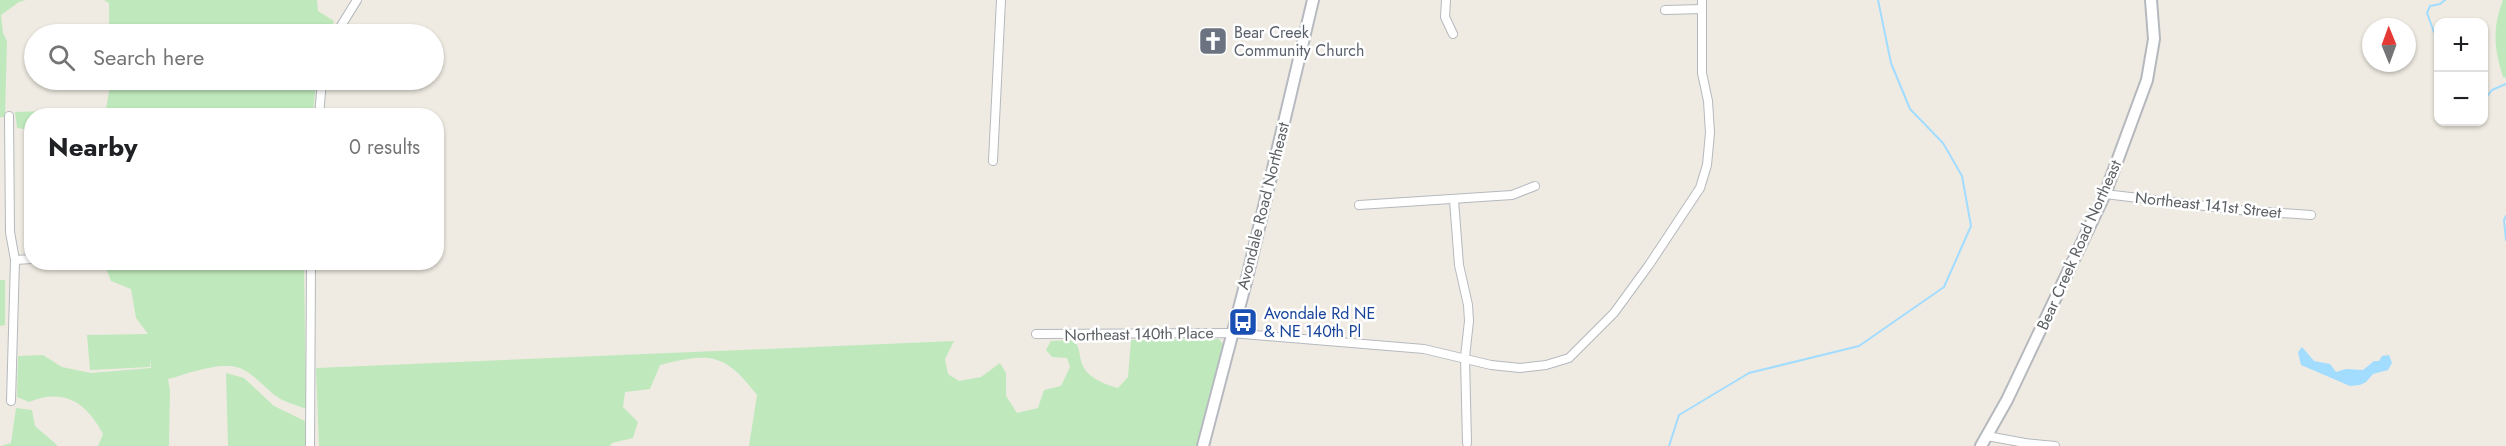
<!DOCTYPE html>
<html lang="en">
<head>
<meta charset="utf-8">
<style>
	:root { --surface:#fff; --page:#f2f2f2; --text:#202124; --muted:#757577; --line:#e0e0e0 }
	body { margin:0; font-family:Jost,sans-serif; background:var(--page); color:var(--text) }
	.controls { position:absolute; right:18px; top:18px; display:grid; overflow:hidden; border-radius:12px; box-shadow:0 2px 4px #0004 }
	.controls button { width:54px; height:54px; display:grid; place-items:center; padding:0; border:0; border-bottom:2px solid var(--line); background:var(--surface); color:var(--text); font:30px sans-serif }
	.compass { position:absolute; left:2362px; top:18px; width:54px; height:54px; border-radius:50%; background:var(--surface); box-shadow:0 2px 4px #0004; rotate:359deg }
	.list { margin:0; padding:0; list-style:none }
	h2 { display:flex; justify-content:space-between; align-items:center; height:78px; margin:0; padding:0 24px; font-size:26px }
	h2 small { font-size:20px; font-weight:400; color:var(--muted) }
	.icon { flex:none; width:33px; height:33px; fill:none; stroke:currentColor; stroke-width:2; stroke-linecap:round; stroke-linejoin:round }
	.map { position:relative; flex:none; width:2506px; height:446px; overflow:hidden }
	.search { position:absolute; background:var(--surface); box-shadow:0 2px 4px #0004; left:24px; top:24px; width:420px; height:66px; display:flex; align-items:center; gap:15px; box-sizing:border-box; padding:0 21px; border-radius:33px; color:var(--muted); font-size:22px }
	.panel { position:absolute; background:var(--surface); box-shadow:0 2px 4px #0004; left:24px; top:108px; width:420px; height:162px; border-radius:24px }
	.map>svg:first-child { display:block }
	.green { fill:#bfe9bc }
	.water { fill:#a2dcff }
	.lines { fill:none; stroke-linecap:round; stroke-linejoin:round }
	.stream { stroke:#a2dcff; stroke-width:2 }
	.minor-casing { stroke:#b5b9be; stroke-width:10 }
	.tertiary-casing { stroke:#b5b9be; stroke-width:14 }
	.secondary-casing { stroke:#b6bac0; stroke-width:14 }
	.minor { stroke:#fff; stroke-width:8 }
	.tertiary { stroke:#fff; stroke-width:10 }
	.secondary { stroke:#fff; stroke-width:10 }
	.labels { text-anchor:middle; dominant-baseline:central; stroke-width:5; stroke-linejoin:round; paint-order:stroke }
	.worship-label { font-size:16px; fill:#5b616d; stroke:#fff; text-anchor:start }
	.street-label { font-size:16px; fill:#5b6064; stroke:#fff }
	.transit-label { font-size:16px; fill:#164399; stroke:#fff; text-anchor:start }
</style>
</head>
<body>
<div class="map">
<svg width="2506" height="446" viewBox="0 0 2506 446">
	<rect width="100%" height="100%" fill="#efebe2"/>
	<!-- green -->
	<g class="green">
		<polygon points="0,0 26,0 19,2 1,15 3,33 7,41 5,117 0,117"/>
		<polygon points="104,0 317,0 318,11 334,21 328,34 109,34 109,3"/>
		<path d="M2503 0H2506V78L2503 77C2494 48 2492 29 2503 0Z"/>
		<polygon points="111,80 316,80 313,115 168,115 160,108 160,115 97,115 97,110 106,109"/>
		<polygon points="77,110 75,115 32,116 31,130 17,128 15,112"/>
		<path d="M104 263H304L306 409C297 405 287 403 279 398 262 387 250 366 228 366 209 365 187 374 168 379L170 390 169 446H98L103 434C86 402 64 388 29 402L17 397 18 356 43 355 62 367 91 373 151 368 150 359V367L90 370 87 335 148 334 136 318 131 289 111 281Z"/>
		<polygon points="0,280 5,280 5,325 0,326"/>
		<path d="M1219 339 1223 344 1197 446H749L757 395C725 353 710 352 660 365L650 389 625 392 623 407 638 422 633 438 612 443 610 446H319L316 368 954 341 945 359 948 374 959 381 981 377 1000 363 1006 373V396L1017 413 1038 408 1044 390 1061 386 1070 367 1067 358 1052 357 1046 350 1051 341 1073 340C1082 348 1078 359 1084 368 1090 379 1107 385 1118 388L1128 377 1131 340Z"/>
		<polygon points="226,373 244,378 274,406 305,421 305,446 228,446"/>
		<polygon points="16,408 32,410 35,426 58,446 1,446 11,443"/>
	</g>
	<!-- water -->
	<polygon class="water" points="2302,347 2314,361 2330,364 2336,372 2346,369 2363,370 2374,361 2379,361 2382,356 2389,355 2392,363 2388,370 2373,374 2366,382 2360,385 2350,386 2301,365 2298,352"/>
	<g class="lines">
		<!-- stream -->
		<g class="stream">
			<path d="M2484 27C2486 32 2488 38 2484 44"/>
			<polyline points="2438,32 2434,32 2427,13 2430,6 2440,4 2445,0"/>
			<polyline points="2484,100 2492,90 2506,84"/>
			<polyline points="2506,216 2504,220 2506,240"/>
			<polyline points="1669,446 1679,415 1749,373 1859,346 1944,287 1971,226 1962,176 1943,143 1910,109 1891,63 1878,0"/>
		</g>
		<!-- minor casing -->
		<g class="minor-casing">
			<g id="minor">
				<polyline points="1446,0 1445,17 1453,34"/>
				<polyline points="1665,10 1702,9"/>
				<polyline points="336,34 357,0"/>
				<polyline points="9,116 10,232 15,260 11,401"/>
				<polyline points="319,116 322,80"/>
				<polyline points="993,161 1001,0"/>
				<polyline points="2105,194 2239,210 2311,215"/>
				<polyline points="1454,200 1459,265 1468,305 1469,321 1465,357 1467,443"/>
				<polyline points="1359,205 1512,195 1535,186"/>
				<polyline points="15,260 32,259"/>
				<polyline points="1036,334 1231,333 1424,349 1491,365 1520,368 1546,365 1569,358 1614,313 1649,265 1700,188 1707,165 1710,133 1708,101 1702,73 1702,0"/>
				<polyline points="1987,436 2025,443 2055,446"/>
				<polyline points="310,446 311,262"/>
			</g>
		</g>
		<!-- tertiary casing -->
		<g class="tertiary-casing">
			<polyline id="tertiary" points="1981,446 2007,400 2105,194 2147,80 2154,39 2151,0"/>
		</g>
		<!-- secondary casing -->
		<g class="secondary-casing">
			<polyline id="secondary" points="1203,446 1247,278 1313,0"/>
		</g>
		<!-- minor -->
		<use href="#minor" class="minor"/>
		<!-- tertiary -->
		<use href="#tertiary" class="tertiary"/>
		<!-- secondary -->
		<use href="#secondary" class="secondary"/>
	</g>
	<!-- icons -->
	<defs>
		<g id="church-square" transform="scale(1.5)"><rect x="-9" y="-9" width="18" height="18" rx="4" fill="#6b7280" stroke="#fff"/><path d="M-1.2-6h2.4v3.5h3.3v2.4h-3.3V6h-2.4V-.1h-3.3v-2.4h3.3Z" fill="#fff"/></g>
		<g id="bus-square" transform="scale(1.5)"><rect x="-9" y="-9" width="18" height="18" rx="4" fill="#1a4fb4" stroke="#fff"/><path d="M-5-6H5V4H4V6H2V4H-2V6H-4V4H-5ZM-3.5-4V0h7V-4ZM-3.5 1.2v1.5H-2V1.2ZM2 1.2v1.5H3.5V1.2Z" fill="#fff"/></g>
	</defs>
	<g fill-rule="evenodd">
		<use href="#church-square" x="1213" y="41"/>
		<use href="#bus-square" x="1243" y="322"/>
	</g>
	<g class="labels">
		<!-- worship labels -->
		<g class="worship-label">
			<text x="1234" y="32">Bear Creek<tspan x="1234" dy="18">Community Church</tspan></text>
		</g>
		<!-- street labels -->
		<g class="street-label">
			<text transform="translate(2208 205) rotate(6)">Northeast 141st Street</text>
			<text transform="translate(1263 206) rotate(-76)">Avondale Road Northeast</text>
			<text transform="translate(2079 245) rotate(-66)">Bear Creek Road Northeast</text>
			<text transform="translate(1139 334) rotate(-1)">Northeast 140th Place</text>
		</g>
		<!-- transit labels -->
		<g class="transit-label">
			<text x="1264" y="313">Avondale Rd NE<tspan x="1264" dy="18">&amp; NE 140th Pl</tspan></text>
		</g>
	</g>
</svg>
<div class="controls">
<button>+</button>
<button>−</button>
</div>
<svg class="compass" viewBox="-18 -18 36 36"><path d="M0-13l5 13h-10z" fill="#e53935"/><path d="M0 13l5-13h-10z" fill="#757577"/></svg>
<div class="search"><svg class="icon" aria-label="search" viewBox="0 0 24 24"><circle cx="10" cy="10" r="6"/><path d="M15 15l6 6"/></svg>Search here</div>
<section class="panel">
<h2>Nearby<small>0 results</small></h2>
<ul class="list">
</ul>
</section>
</div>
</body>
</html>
